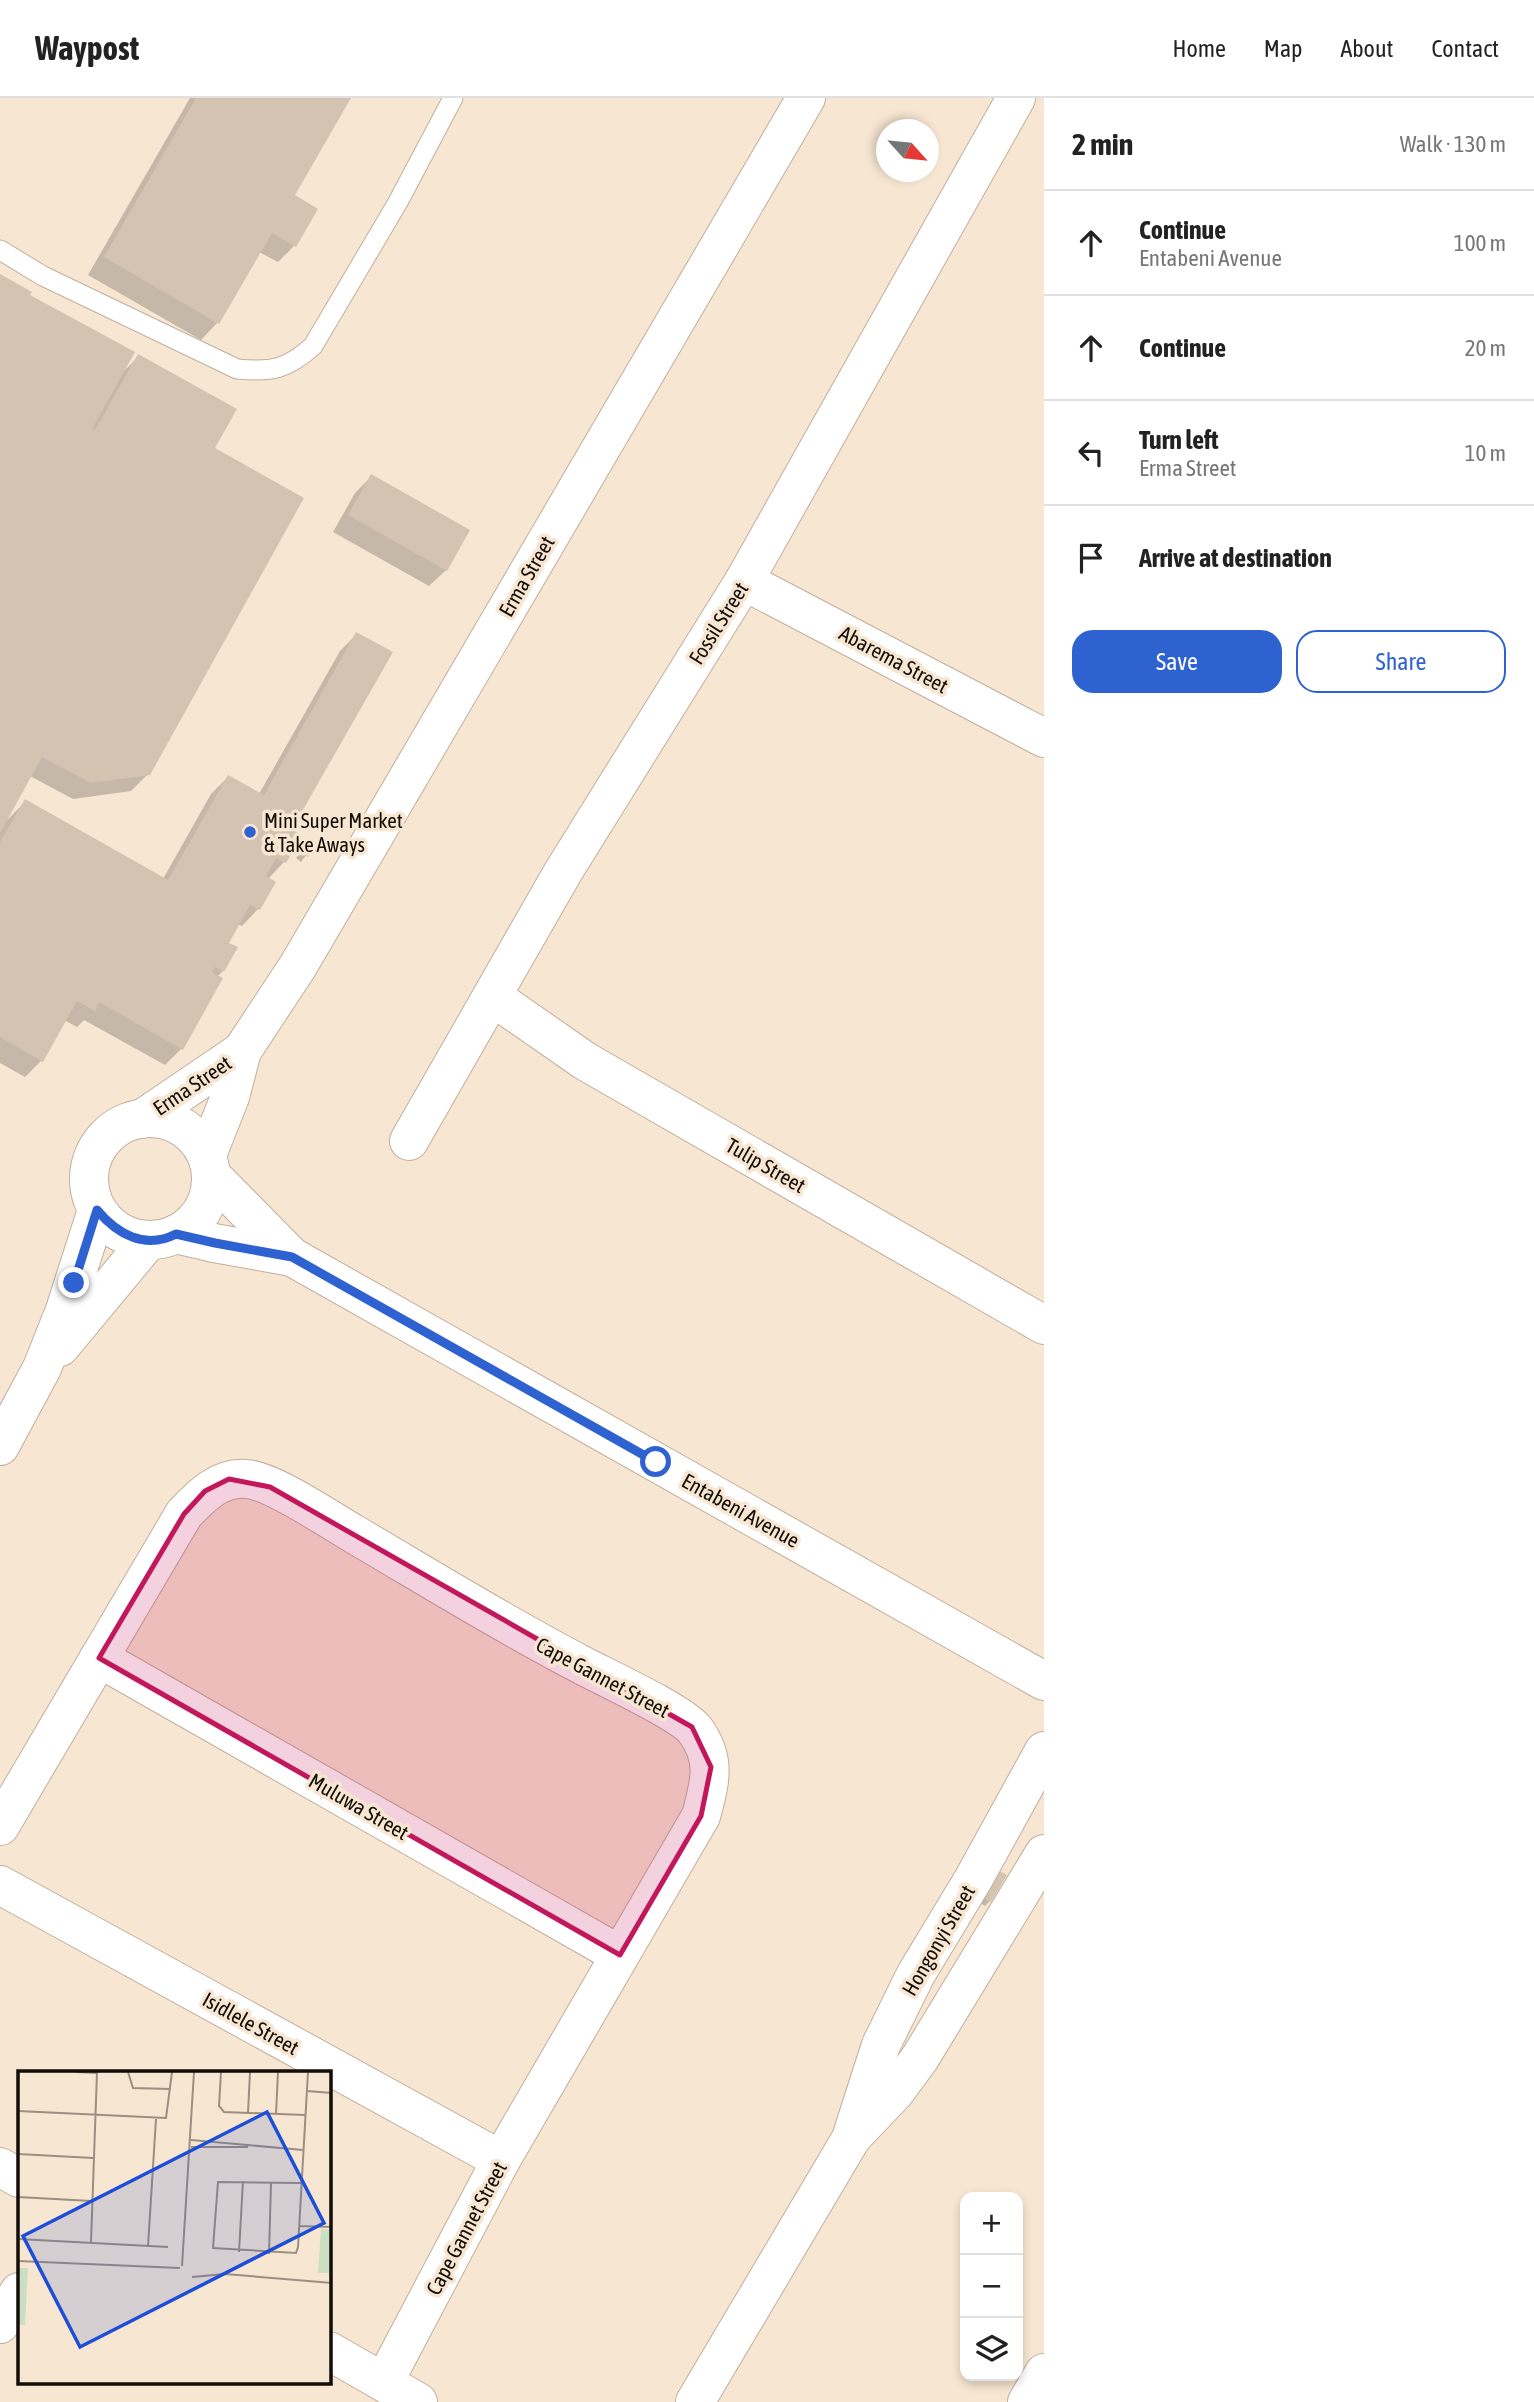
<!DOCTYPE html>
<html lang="en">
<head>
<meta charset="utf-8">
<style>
	:root { --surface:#fff; --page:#f2f2f2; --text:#222; --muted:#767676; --line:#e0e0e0; --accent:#2f62d1 }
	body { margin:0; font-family:"Asap Condensed",sans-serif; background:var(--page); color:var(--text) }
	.controls { position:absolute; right:21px; bottom:21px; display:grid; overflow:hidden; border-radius:14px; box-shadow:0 4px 10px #0003 }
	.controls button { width:63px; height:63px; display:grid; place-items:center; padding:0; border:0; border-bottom:2px solid var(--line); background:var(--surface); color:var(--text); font:35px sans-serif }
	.compass { position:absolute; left:876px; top:21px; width:63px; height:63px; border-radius:50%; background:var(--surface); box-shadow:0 4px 10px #0003; rotate:117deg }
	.stop { position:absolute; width:21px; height:21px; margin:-16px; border:5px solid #2f62d1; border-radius:50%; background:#fff }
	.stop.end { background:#2f62d1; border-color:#fff; box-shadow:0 2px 7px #0008 }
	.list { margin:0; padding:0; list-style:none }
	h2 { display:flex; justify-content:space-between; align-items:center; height:91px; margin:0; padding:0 28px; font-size:30px }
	h2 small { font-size:23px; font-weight:400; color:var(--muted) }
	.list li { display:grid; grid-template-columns:46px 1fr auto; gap:21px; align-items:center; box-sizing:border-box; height:105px; padding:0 28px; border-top:2px solid var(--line) }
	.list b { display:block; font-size:26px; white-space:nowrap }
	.list p { margin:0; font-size:23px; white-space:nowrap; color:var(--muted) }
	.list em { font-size:23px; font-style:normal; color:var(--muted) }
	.actions { display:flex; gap:14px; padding:21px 28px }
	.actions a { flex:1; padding:16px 0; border:2px solid var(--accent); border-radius:21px; text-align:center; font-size:24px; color:var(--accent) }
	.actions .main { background:var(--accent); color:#fff }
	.icon { flex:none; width:38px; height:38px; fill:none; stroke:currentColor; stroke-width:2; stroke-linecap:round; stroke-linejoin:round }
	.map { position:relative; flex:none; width:1044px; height:2304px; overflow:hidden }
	header { display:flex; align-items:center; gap:42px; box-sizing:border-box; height:98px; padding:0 35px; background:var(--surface); border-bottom:2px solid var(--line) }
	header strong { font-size:33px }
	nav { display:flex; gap:38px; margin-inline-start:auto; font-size:24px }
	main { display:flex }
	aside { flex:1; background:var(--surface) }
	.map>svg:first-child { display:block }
	.shadow { fill:#0003 }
	.building { fill:#d4c3b0 }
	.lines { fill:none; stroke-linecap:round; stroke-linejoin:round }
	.lane-casing { stroke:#c0af9d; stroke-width:21 }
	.street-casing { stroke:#c0af9d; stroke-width:40 }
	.lane { stroke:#fff; stroke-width:19 }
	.street { stroke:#fff; stroke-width:38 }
	.route { stroke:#2f62d1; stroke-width:9 }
	.marked { fill:#c2185b; fill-opacity:0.2; stroke:#c2185b; stroke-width:5; stroke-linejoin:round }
	.poi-dot { fill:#2f62d1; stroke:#f7e6d2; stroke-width:2.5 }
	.labels { text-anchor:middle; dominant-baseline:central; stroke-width:7; stroke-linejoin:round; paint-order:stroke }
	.street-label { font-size:21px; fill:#130d07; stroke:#f7e6d2 }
	.poi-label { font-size:21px; fill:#130d07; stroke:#f7e6d2; text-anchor:start }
	.inset-road { fill:none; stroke:#9c8f81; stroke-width:2 }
	.view { fill:#1d4ed8; fill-opacity:0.15; stroke:#1d4ed8; stroke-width:3.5 }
	.inset-edge { fill:none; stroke:#130d07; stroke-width:3.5 }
</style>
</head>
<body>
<header>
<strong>Waypost</strong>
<nav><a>Home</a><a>Map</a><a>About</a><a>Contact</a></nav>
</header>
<main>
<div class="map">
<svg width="1044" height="2304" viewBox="0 0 1044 2304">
	<rect width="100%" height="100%" fill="#f7e6d2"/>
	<!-- shadow -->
	<g class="shadow">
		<polygon points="190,0 349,0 292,98 294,148 278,164 259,154 217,225 201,242 88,177"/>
		<polygon points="0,178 28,197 123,274 139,258 213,351 148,676 131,693 73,701 30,678 7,722 25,704 163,781 211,696 228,679 259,696 340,553 357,536 290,732 300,738 284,764 268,781 273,784 258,811 242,828 237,826 226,845 223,873 217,879 181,951 165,967 84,922 77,929 64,922 42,962 25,979 0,965"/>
		<polygon points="372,378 446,472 429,488 333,434 355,395"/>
		<polygon points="307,745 312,749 301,764 296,760"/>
		<polygon points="987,1776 990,1803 985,1808 973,1801"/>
	</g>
	<!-- building -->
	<g class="building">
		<polygon points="196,0 351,0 295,97 318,111 296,149 272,135 219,226 104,159"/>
		<polygon points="0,176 32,194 30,197 135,254 92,331 95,332 138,256 237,311 215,350 304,400 150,677 91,685 42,659 0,735"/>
		<polygon points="371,376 470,432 447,473 348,417"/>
		<polygon points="356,534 393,554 292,731 302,737 286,765 276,760 266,778 276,784 260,812 250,807 229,845 238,849 224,874 215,869 212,874 223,880 183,952 99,904 95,913 77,903 43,964 0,939 0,744 25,701 168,782 228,677 264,697"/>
		<polygon points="307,743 315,748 308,759 299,755"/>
		<polygon points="992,1769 1007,1777 991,1804 977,1795"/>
	</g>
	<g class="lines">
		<!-- lane casing -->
		<g class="lane-casing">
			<path id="lane" d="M0 152 43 178 237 271C272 274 286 272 313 248L398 104 453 0"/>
		</g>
		<!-- street casing -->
		<g class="street-casing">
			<g id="street">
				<polyline points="744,483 1044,640"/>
				<polyline points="493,899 585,963 1044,1227"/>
				<circle cx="150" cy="1081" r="61"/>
				<polyline points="142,1021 242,953"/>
				<polyline points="409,1043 563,774 744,483 1016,0"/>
				<polyline points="207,1057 230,999 242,953 298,868 806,0"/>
				<polyline points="211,1077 292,1159 1044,1583"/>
				<polyline points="176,1136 214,1145 292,1159"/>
				<polyline points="60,1249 148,1143"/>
				<polyline points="0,1348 42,1270 65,1212 97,1112"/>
				<polyline points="99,1560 620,1857"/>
				<path d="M0 1728 184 1416C201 1398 219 1379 246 1381 271 1382 330 1422 354 1436 429 1480 503 1526 580 1566 604 1579 681 1614 695 1632 717 1662 710 1684 701 1718L501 2062 384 2284"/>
				<polyline points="0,1787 501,2062"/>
				<polyline points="853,2034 881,1947 916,1876 974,1780 1044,1653"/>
				<polyline points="0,2069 19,2080"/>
				<polyline points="0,2226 19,2194"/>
				<polyline points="329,2253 418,2304"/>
				<polyline points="695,2304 852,2039 895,1994 920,1960 1044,1756"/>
				<polyline points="1027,2304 1044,2275"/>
			</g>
		</g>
		<!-- lane -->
		<use href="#lane" class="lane"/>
		<!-- street -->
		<use href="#street" class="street"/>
	</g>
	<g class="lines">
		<!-- route -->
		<path class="route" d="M74 1185 97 1112C117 1136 145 1152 176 1136L215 1145 292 1159 656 1364"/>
	</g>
	<!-- marked area -->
	<path class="marked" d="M229 1381 270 1389 692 1629 711 1669 701 1718 620 1857 99 1560 184 1416 205 1393Z"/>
	<!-- markers -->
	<circle class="poi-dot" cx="250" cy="734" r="7"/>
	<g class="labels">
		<!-- street labels -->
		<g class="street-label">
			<text transform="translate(526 478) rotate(-60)">Erma Street</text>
			<text transform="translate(718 525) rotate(-58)">Fossil Street</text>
			<text transform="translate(894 561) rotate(28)">Abarema Street</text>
			<text transform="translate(192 987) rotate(-34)">Erma Street</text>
			<text transform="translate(766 1067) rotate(30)">Tulip Street</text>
			<text transform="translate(741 1412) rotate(29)">Entabeni Avenue</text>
			<text transform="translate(603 1579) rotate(28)">Cape Gannet Street</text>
			<text transform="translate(359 1708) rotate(30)">Muluwa Street</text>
			<text transform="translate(938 1842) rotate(-60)">Hongonyi Street</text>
			<text transform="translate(251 1925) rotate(29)">Isidlele Street</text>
			<text transform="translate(466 2130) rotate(-62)">Cape Gannet Street</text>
		</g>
		<!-- poi labels -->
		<g class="poi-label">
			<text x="264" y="722">Mini Super Market<tspan x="264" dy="24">&amp; Take Aways</tspan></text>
		</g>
	</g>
	<!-- overview -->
	<g transform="translate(18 1973)">
		<rect width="313" height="313" fill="#f7e6d2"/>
		<path d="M303 158 313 159V202H300ZM0 197H10L7 254H0Z" fill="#cbdfc3"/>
		<path class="inset-road" d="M58 1 79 2M110 1 115 17 153 18M203 1 201 35 206 41 287 44M289 20 314 22M0 40 148 47 154 1M230 42 232 1M258 43 260 1M173 69 285 79M173 76H230M0 83 75 87M283 112 200 111 195 177 278 182 280 176 290 1M0 126 73 130M281 155 314 156M0 168 150 176M73 171 79 1M130 175 138 48M221 181 225 110M251 183 253 112M0 190 162 197M164 195 176 1M174 206 207 203 314 212"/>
		<path class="view" d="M249 41 306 152 62 276 5 165Z"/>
		<rect width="313" height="313" class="inset-edge"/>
	</g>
</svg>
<div class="controls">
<button>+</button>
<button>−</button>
<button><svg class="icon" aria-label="layers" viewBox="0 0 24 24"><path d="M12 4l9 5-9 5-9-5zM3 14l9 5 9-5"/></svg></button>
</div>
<svg class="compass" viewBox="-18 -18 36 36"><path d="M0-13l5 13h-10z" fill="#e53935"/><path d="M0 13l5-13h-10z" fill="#767676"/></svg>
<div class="stop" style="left:656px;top:1364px"></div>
<div class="stop end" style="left:74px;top:1185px"></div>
</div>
<aside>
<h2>2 min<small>Walk · 130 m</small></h2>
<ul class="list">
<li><svg class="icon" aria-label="ahead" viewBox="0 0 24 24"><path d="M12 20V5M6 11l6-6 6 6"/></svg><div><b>Continue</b><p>Entabeni Avenue</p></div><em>100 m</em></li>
<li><svg class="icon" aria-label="ahead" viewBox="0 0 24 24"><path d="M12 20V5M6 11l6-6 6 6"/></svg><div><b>Continue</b></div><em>20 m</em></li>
<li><svg class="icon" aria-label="left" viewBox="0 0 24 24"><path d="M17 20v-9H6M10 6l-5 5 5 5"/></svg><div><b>Turn left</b><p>Erma Street</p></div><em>10 m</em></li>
<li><svg class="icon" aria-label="arrive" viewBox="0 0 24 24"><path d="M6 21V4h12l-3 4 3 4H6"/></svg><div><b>Arrive at destination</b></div></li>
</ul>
<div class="actions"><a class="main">Save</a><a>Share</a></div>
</aside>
</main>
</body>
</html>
